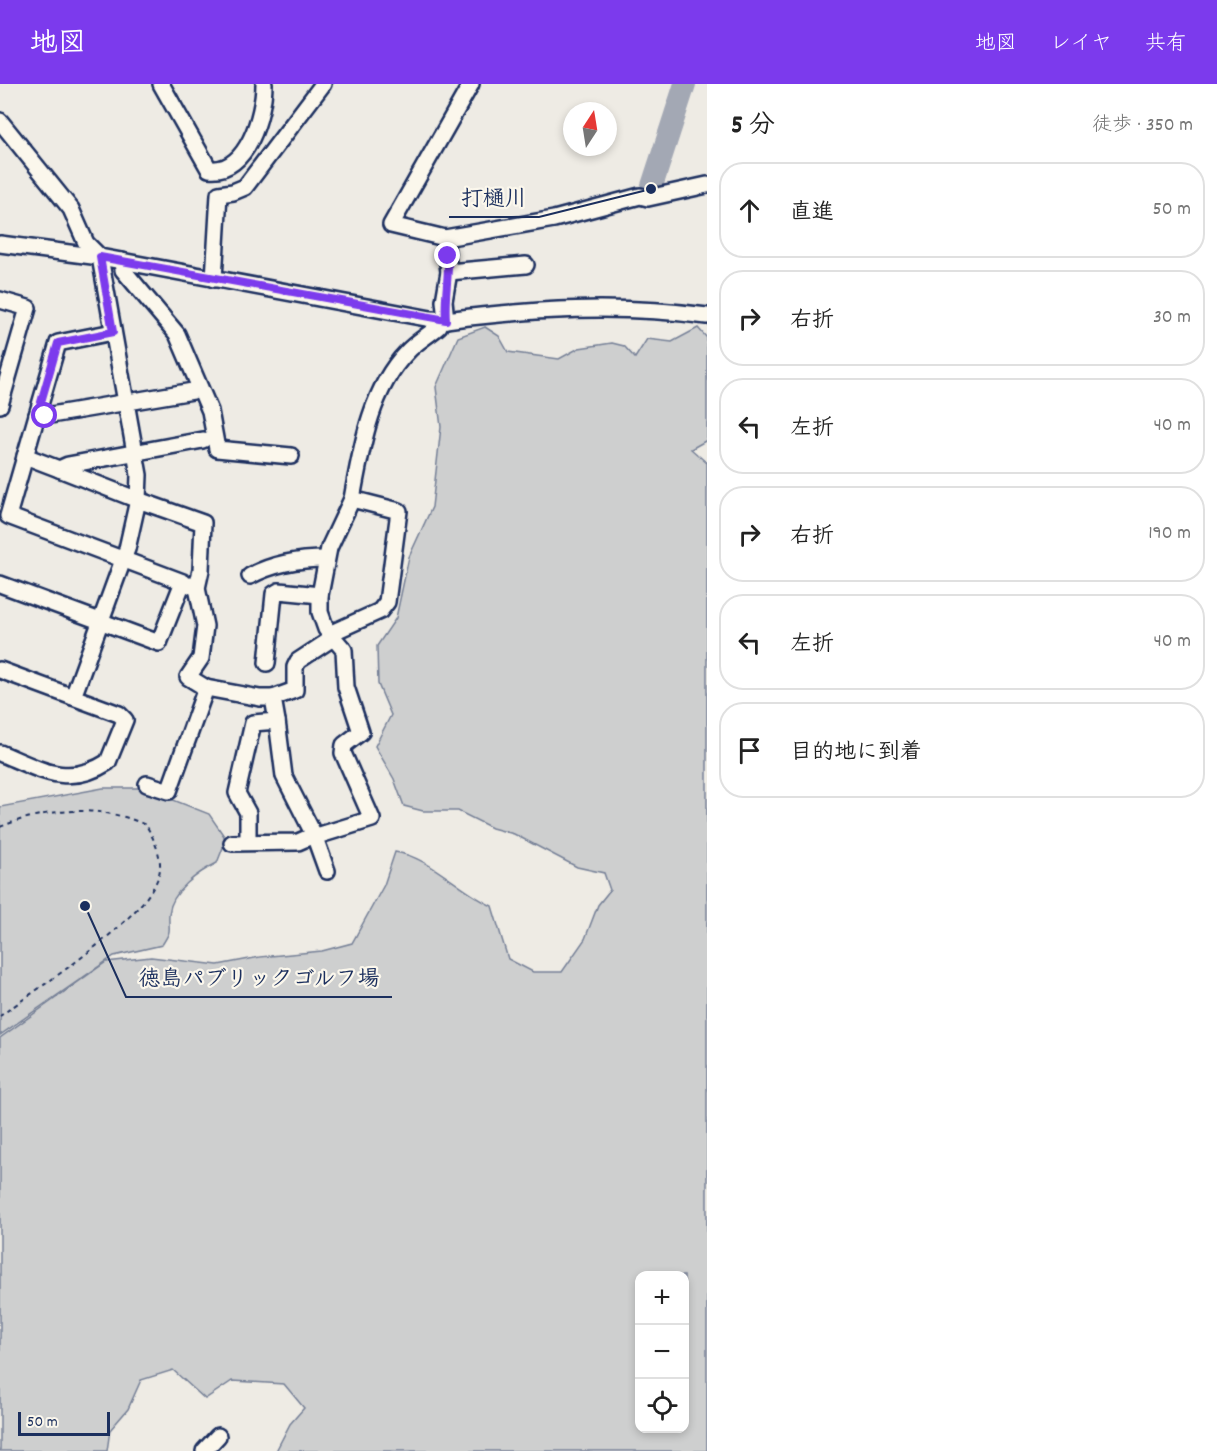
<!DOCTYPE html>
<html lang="ja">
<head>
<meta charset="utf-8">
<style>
	:root { --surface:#fff; --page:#f6f6f6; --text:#222; --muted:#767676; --line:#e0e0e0; --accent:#7c3aed }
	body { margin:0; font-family:Dekko,"Klee One",sans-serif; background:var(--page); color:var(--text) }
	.controls { position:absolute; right:18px; bottom:18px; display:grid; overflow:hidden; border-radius:12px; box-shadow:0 3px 9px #0003 }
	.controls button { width:54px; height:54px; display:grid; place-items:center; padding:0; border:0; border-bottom:2px solid var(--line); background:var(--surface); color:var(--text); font:30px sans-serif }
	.compass { position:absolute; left:563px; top:18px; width:54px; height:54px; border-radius:50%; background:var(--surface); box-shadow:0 3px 9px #0003; rotate:12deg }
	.scale { position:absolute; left:18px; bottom:15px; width:92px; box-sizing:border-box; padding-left:6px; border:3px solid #1b2f5e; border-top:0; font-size:16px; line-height:21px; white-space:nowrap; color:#1b2f5e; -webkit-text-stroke:4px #fbf7ec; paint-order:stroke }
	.stop { position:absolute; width:18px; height:18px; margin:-14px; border:4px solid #7c3aed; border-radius:50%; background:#fff }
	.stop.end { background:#7c3aed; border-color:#fff; box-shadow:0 2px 6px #0008 }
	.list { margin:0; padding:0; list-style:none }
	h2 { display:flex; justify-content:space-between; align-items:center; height:78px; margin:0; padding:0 24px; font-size:26px }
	h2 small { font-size:20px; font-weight:400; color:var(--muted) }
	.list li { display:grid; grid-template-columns:39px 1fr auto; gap:18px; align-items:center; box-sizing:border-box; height:96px; margin:0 12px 12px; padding:0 12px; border:2px solid var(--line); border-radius:24px }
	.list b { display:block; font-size:22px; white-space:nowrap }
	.list em { font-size:20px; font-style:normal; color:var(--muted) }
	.icon { flex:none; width:33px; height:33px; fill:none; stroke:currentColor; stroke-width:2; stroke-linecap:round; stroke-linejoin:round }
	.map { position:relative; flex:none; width:707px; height:1367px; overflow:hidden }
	header { display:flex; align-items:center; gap:36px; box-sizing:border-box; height:84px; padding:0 30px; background:var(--accent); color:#fff }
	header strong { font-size:28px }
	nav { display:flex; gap:33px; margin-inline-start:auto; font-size:21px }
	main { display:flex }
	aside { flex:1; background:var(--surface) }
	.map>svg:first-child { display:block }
	.green { fill:#cecfcf; stroke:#747f96; stroke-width:1.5; fill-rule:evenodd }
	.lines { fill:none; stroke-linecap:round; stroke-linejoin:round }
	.river { stroke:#a3a8b4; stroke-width:22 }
	.minor-casing { stroke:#1b2f5e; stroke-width:20 }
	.path { stroke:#1b2f5e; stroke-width:2; stroke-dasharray:4.5 4.5; stroke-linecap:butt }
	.minor { stroke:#fbf7ec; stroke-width:15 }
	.route { stroke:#7c3aed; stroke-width:8 }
	.leader { fill:none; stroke:#1b2f5e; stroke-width:2 }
	.callout-dot { fill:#1b2f5e; stroke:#fbf7ec; stroke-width:2 }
	.callout-label { font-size:22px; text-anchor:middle; font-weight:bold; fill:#1b2f5e; stroke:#fbf7ec; stroke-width:4.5; stroke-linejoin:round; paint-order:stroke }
</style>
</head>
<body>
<header>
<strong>地図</strong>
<nav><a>地図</a><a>レイヤ</a><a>共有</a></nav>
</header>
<main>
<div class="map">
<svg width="707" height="1367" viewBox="0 0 707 1367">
	<rect width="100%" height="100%" fill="#eeebe4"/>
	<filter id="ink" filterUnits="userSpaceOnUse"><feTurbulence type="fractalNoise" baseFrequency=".0167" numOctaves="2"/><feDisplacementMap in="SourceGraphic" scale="12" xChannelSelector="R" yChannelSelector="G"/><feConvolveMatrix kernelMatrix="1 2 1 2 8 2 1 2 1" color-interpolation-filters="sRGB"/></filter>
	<g filter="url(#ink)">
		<!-- green -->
		<g class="green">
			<path d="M485 243 499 252 508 268 559 275 579 264 612 259 624 262 635 274 647 255 672 258 698 244 707 254V356L691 365 707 379V1367H276L290 1340 304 1324 284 1300 232 1297 205 1315 173 1286 141 1296 128 1325 110 1346 107 1367H0V954L106 878 151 873 218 881 260 873 322 867 352 859 384 801 395 768C430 773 459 807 492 822L508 875 533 888H562L585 855 598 821 610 806 604 789 577 783 514 750 492 744 458 727H423L404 722 394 695 375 662 391 631 378 600 377 562 396 534 409 473 432 423 441 343 436 303 458 253ZM640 1192H684V1344H640Z"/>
			<path d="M103 704H143L209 730 224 752V761L217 779C199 788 171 807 169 830 168 848 173 844 162 861L114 872 0 951V723Z"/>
		</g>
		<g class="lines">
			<!-- river -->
			<polyline class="river" points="651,105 685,0"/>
			<!-- minor casing -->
			<g class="minor-casing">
				<g id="minor">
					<path d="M161 0 209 85C247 90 264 30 264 0"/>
					<polyline points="471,0 391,141 445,154 554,135 640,112 648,114 707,101"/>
					<polyline points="0,37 71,125 86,159 100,173 139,391 138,416 59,385"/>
					<polyline points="445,154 449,188 444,217 446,236"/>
					<path d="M0 160 100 173 431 235 446 236C533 225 619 220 707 232"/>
					<polyline points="122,177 123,186 177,250 210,327 217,365 291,372"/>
					<polyline points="449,188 526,181"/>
					<polyline points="214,195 219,110 233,108 245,103 323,0"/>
					<polyline points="0,216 28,224 0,321"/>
					<polyline points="113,248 58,259 37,331 45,332 193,307"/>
					<polyline points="25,372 59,385 68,381 203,356"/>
					<path d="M250 492C274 479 298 475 326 475"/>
					<polyline points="0,500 159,559 183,498 8,432 37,331"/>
					<polyline points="190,501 197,504 205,542 201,574 188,593 206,604"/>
					<path d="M329 550 380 527 387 518 399 427 352 415C361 366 370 306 407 268 416 258 429 251 439 242L441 236"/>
					<polyline points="267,579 274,510 279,507 320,511"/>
					<polyline points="0,586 73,613"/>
					<polyline points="273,614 295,606 295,583 298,577 333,554"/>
					<polyline points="277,637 284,692 314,751 327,787"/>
					<path d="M0 669C39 685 68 704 108 678L125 636 119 630 73 613 127 465 138 416 203 439 201 486 197 504"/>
					<polyline points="147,700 169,707 206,604 260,614 273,614 277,637 253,639 237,709 248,729 248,758"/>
					<polyline points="232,759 298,758 314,751 320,751 372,735 343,669 344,661 361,648 346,603 344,566 326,545 320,528 320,511 329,464 352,415"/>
					<polyline points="204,1367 218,1352"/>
				</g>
			</g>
			<!-- path -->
			<path class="path" d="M0 743C47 724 100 720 146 741 153 753 161 770 160 784 158 829 36 905 0 932"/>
			<!-- minor -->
			<use href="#minor" class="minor"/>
		</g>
	</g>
	<g class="lines" filter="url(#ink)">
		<!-- route -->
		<path class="route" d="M45 332H37L58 259 113 248 100 173 446 236C444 214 449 194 448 172"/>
	</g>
	<!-- callouts -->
	<path class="leader" d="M651 105L539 133H449M85 822L126 913H392"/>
	<g class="callout-dot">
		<circle cx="651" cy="105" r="6"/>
		<circle cx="85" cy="822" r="6"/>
	</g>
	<g class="callout-label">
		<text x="494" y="121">打樋川</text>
		<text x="259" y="901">徳島パブリックゴルフ場</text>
	</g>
</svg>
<div class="controls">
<button>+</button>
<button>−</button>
<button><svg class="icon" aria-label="locate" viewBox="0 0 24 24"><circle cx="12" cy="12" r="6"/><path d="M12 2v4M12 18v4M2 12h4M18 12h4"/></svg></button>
</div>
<svg class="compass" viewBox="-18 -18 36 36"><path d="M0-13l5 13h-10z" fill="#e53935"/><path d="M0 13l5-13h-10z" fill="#767676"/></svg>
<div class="scale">50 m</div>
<div class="stop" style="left:45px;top:332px"></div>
<div class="stop end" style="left:448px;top:172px"></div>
</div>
<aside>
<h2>5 分<small>徒歩 · 350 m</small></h2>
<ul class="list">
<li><svg class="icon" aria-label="ahead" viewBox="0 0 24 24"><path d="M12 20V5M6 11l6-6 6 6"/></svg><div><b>直進</b></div><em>50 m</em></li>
<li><svg class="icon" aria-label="right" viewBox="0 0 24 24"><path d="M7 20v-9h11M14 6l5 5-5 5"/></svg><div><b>右折</b></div><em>30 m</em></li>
<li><svg class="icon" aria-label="left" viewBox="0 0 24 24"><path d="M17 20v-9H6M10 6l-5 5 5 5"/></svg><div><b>左折</b></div><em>40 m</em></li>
<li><svg class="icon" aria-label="right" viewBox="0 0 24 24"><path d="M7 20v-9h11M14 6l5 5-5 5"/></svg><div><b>右折</b></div><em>190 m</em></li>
<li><svg class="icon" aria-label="left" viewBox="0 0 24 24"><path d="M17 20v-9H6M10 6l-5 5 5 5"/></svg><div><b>左折</b></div><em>40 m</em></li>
<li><svg class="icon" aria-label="arrive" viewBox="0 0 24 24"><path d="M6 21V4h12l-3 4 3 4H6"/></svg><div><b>目的地に到着</b></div></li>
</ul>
</aside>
</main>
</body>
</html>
